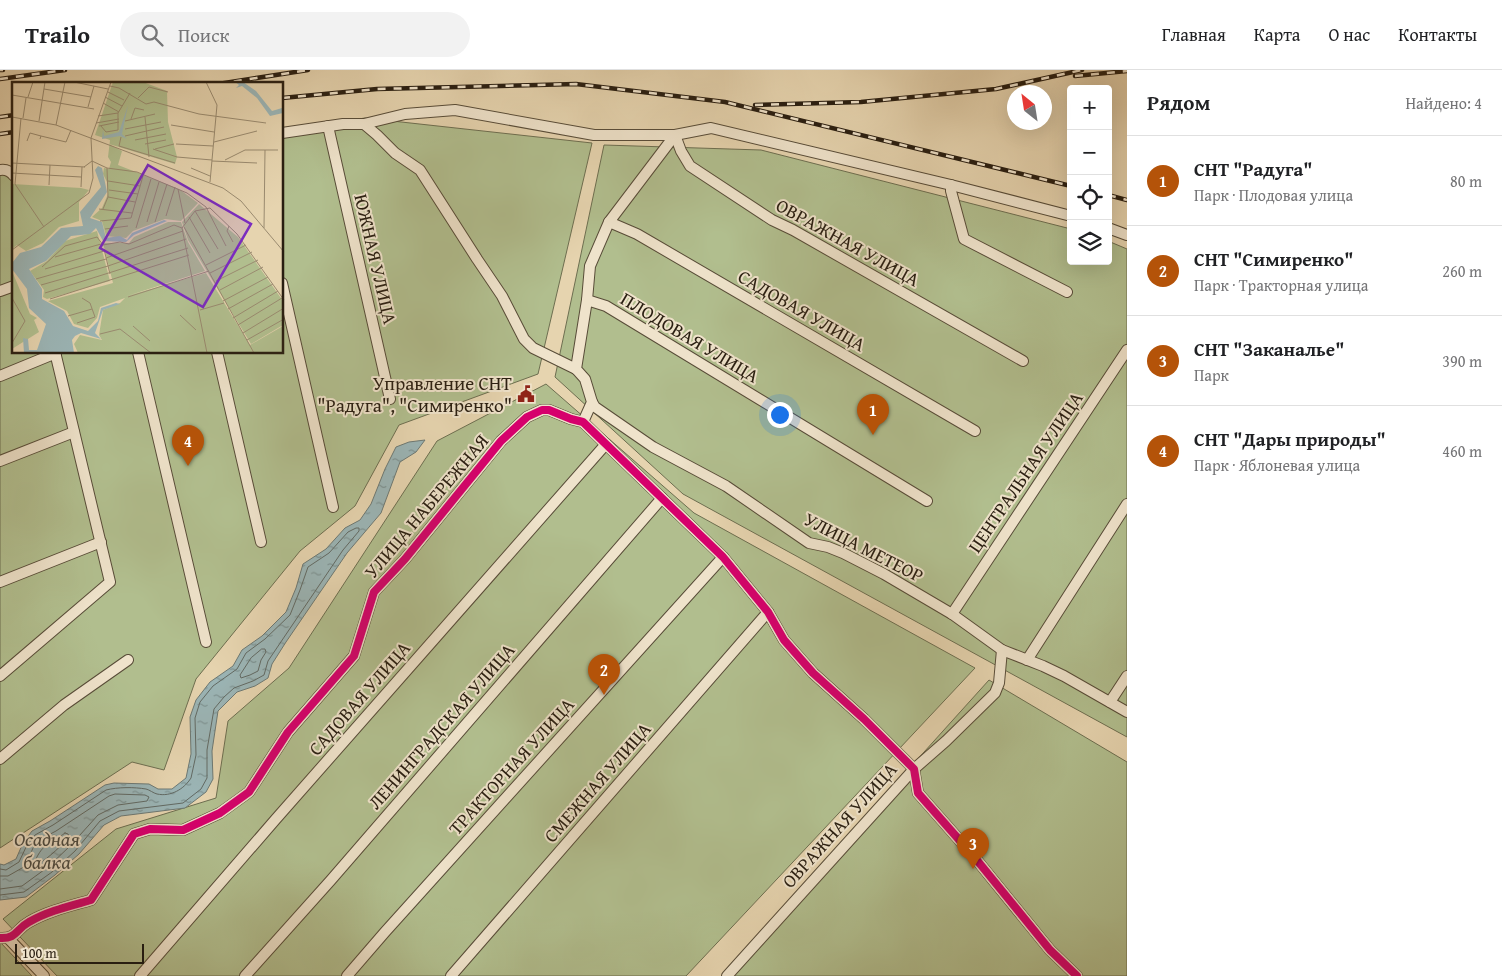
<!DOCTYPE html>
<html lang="ru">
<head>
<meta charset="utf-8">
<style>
	:root { --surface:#fff; --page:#f2f2f2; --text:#202124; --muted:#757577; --line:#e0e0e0; --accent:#b45309 }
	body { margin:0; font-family:"Gentium Book Plus",serif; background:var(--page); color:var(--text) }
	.controls { position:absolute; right:15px; top:15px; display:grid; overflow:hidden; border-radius:5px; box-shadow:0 5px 20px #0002 }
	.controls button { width:45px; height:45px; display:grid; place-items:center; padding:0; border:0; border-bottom:1px solid var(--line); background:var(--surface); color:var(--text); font:25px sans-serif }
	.compass { position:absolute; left:1007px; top:15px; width:45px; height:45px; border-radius:50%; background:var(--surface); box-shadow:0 5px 20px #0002; rotate:330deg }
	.scale { position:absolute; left:15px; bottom:12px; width:129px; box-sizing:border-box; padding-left:5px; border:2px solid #291e11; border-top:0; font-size:14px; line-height:18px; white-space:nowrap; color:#291e11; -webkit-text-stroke:4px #efe3cb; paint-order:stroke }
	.you { position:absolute; left:779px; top:344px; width:18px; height:18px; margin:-12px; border:4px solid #fff; border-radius:50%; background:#1a73e8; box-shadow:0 0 0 8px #1a73e833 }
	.badge { display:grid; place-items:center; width:32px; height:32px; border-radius:50%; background:var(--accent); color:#fff; font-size:16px; font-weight:700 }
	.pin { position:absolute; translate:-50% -41px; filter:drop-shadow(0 1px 2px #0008) }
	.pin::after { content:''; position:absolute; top:26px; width:18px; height:15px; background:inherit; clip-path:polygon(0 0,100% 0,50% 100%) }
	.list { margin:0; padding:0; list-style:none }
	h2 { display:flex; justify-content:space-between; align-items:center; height:65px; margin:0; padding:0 20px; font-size:21px }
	h2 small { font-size:16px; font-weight:400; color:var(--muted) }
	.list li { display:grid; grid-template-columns:32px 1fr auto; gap:15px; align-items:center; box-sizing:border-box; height:90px; padding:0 20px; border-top:1px solid var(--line) }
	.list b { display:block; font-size:19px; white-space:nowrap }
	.list p { margin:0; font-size:16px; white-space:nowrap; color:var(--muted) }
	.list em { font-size:16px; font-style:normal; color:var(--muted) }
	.icon { flex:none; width:28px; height:28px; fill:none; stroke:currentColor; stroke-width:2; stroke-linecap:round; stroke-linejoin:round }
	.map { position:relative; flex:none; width:1127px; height:906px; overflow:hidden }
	header { display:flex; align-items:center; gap:30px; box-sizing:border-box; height:70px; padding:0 25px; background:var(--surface); border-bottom:1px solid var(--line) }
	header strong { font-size:24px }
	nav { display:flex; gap:28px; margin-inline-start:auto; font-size:18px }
	.search { width:350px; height:45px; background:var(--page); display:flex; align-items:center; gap:12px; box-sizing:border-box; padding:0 18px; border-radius:28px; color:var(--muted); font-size:19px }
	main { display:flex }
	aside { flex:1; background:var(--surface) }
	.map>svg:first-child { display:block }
	.green { fill:#b1be8e; stroke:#6d6e50 }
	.water { fill:url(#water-ripples); stroke:#6d7974 }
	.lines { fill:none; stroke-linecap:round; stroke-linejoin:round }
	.shore { stroke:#626a64; stroke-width:1 }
	.street-casing { stroke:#584c38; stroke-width:12 }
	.street { stroke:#efe3cb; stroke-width:10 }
	.rail-casing { stroke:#291e11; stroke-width:4.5 }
	.rail { stroke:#efe3cb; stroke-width:2.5; stroke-dasharray:8; stroke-linecap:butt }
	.cycleway-casing { stroke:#efe3cb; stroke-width:11 }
	.cycleway { stroke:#d6006c; stroke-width:8 }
	.labels { text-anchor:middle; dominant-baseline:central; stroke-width:4; stroke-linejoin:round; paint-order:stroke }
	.street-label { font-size:19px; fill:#291e11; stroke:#efe3cb }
	.poi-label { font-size:19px; fill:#291e11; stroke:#efe3cb; text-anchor:end }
	.water-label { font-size:20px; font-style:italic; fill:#4b4b43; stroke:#efe3cb }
	.inset-road { fill:none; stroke:#9a8b70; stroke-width:1 }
	.view { fill:#7b2cbf; fill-opacity:0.15; stroke:#7b2cbf; stroke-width:2.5 }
	.inset-edge { fill:none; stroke:#291e11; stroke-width:2.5 }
</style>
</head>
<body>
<header>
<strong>Trailo</strong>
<div class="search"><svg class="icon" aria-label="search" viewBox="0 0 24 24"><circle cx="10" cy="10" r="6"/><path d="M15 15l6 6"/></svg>Поиск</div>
<nav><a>Главная</a><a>Карта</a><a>О нас</a><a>Контакты</a></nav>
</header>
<main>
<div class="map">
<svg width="1127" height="906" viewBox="0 0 1127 906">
	<defs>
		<pattern id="water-ripples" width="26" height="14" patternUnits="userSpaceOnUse" patternTransform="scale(1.25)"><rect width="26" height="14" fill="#9bb5b6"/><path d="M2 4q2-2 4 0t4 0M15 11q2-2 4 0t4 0" fill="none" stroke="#7e9393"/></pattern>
	</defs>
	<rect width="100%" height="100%" fill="#e6d4af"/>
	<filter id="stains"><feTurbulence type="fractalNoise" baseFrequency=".004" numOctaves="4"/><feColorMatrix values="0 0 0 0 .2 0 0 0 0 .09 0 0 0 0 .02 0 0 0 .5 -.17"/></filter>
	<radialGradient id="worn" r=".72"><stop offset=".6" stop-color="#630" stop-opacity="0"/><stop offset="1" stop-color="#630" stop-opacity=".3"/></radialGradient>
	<!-- green -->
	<g class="green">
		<polygon points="365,48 592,73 538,304 399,355 355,436 300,481 196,609 164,700 132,692 0,778 0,100 14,98 14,282 282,282 283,60"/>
		<polygon points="604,75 761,80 1071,159 1071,191 1108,191 1108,171 1127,179 1127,667 683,424 555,307"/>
		<polygon points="546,314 694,443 975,598 686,906 57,906 3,849 116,759 216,728 228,651 289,598 437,371"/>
		<polygon points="989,610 1127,692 1127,906 722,906"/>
		<polygon points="0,872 32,906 0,906"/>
	</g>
	<!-- water -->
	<polygon class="water" points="425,370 416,382 400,392 381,443 347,483 286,572 272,594 268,608 255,616 237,622 218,641 212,681 213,709 206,722 185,738 121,746 104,755 79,784 55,805 26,827 0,830 0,794 4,795 16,789 23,773 32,761 50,751 105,715 114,713 149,714 158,719 172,719 186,708 191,684 190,647 196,630 210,612 233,596 242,580 262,566 286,542 296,518 303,494 326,479 345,458 360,450 371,434 385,399 396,377 409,372"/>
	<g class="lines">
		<!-- shore -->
		<g class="shore">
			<polygon points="262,579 265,579 266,582 261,590 258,601 250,605 241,608 240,605 251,588"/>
			<path d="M65 763 68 764 69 766C62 776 49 787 39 794H36L35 791C43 773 50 774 65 763Z"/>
			<path d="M0 799 6 800 19 792 27 775 35 765 53 755 106 720C118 717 134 717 146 719 150 720 153 723 157 724 171 727 184 719 191 708L196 685 195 648 200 632 213 616 237 599 246 583 265 569 290 545 300 520 308 497 329 483 348 462 356 458H359V461L343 480 268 591 264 605 253 611 234 618 224 627 214 639 207 680V708L201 719 183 733 119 741 100 751 75 781 52 802 24 822 0 825"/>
			<polyline points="0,806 8,806 22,798 26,794 33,778 39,770 56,761 109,726 115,724 145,725 149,727 147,731 118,735 98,745 70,776 48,797 22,816 0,819"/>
		</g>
		<!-- street casing -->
		<g class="street-casing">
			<g id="street">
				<polyline points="364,54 377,65 395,83 420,100 477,189 502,226 524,269 533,278 576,299"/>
				<polyline points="328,56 390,329"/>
				<polyline points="282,63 343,54 364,54 405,44 455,40 594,65 675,65 681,81 690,96 772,150 793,160 1023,291"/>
				<path d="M0 100C6 99 11 102 14 106"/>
				<polyline points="951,115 951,121 964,169 1067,222"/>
				<polyline points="609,152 637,164 975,361"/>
				<polyline points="1108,158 1127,165"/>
				<polyline points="282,213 333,437"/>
				<polyline points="0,221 14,216"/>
				<polyline points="587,230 606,236 927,431"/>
				<polyline points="138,282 206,572"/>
				<polyline points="217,282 261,472"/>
				<polyline points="0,306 56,283"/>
				<polyline points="592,332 595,337 653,377 726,416 809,473 828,477 843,483 884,504 952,544 1002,580 1043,596 1064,606 1127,642"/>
				<polyline points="583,352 592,332 585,309 576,299 587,230 590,196 609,152 675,65 711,58 951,115 1071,146"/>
				<polyline points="0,391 74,362"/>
				<polyline points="0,512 101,472"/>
				<polyline points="952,544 1127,280"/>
				<polyline points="1027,590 1127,434"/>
				<polyline points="0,606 110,512 55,282"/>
				<polyline points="1110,632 1127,606"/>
				<polyline points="0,689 64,635 128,590"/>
				<path d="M0 868C17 869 16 859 29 852 48 841 70 836 91 830L134 764 150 759 183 760 220 743 249 722 288 662 354 586 374 522 405 489 501 371 527 347 542 340H549L571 349 583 352 723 487 768 542 784 570 813 603 864 649 914 699 918 723 976 789 1050 880 1077 906"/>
				<polyline points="8,868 44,906"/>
				<polyline points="140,906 275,750 606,374"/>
				<polyline points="245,906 331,810 662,428"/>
				<polyline points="347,906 385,862 723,487"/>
				<polyline points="451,906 768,542"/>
				<polyline points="727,906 914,699 946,671 995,623 999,613 1002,580"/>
			</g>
		</g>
		<!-- street -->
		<use href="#street" class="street"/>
		<!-- rail casing -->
		<g class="rail-casing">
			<g id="rail">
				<polyline points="0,0 3,0"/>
				<polyline points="1075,6 1127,1"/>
				<polyline points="0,9 65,0"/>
				<polyline points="218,14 308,0"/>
				<polyline points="282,28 377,19 576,14 725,32 1071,116"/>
				<polyline points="755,35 861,32 996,19 1082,0"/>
				<polyline points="0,47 14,45"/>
				<polyline points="0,64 14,62"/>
				<polyline points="1108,125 1127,130"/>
			</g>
		</g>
		<!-- rail -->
		<use href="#rail" class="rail"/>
		<!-- cycleway casing -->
		<g class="cycleway-casing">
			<path id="cycleway" d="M0 868C17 869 16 859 29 852 48 841 70 836 91 830L134 764 150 759 183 760 220 743 249 722 288 662 354 586 374 522 405 489 501 371 527 347 542 340H549L571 349 583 352 723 487 768 542 784 570 813 603 864 649 914 699 918 723 976 789 1050 880 1077 906"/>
		</g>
		<!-- cycleway -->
		<use href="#cycleway" class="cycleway"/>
	</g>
	<!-- icons -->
	<defs>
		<g id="civic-bare" transform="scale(1.35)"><path d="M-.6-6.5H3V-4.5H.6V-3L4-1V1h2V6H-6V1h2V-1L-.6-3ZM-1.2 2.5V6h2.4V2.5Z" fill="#8f2418" stroke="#efe3cb" stroke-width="2.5" paint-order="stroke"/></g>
	</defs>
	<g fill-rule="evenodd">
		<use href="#civic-bare" x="526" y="324"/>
	</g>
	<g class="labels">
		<!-- street labels -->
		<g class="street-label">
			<text transform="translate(848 172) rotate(29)">ОВРАЖНАЯ УЛИЦА</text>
			<text transform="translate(376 189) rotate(77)">ЮЖНАЯ УЛИЦА</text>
			<text transform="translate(802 240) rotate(30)">САДОВАЯ УЛИЦА</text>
			<text transform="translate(690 267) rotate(31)">ПЛОДОВАЯ УЛИЦА</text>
			<text transform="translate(1025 402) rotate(-56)">ЦЕНТРАЛЬНАЯ УЛИЦА</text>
			<text transform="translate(426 436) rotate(-50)">УЛИЦА НАБЕРЕЖНАЯ</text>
			<text transform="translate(864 477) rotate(27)">УЛИЦА МЕТЕОР</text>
			<text transform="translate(359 628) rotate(-49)">САДОВАЯ УЛИЦА</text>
			<text transform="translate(441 656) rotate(-49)">ЛЕНИНГРАДСКАЯ УЛИЦА</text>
			<text transform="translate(511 696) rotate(-48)">ТРАКТОРНАЯ УЛИЦА</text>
			<text transform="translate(597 712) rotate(-49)">СМЕЖНАЯ УЛИЦА</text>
			<text transform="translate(839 755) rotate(-48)">ОВРАЖНАЯ УЛИЦА</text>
		</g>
		<!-- poi labels -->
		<g class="poi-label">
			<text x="512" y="313">Управление СНТ<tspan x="512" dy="22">"Радуга", "Симиренко"</tspan></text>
		</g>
		<!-- water labels -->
		<g class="water-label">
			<text x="47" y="768">Осадная<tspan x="47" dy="23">балка</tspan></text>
		</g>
	</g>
	<!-- overview -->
	<g transform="translate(12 12)">
		<rect width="271" height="271" fill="#e6d4af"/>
		<path d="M101 0H131L155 9 156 40 165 75 163 82 97 62 110 69 106 83 167 107 186 121 169 139 153 137 121 149 114 156 94 154 90 139 80 135 90 126 96 112 95 100 91 92 92 86 97 87 99 80 96 75 98 58 83 53ZM0 102 69 106 77 108 67 120V139L47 145 31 161 14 169 5 163 0 167ZM187 122 226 155 271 219V243L239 262 176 158 170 140ZM156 140H169L176 160 193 189 115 214 194 191 238 263 271 244V271H66L62 262 68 253 90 258 87 253 91 228 108 221 113 216 88 225 85 236 76 246 62 242 55 229 36 219 101 201 91 161H117L122 155ZM85 149 98 199 35 217 31 215 32 208 18 189 35 179 53 159ZM0 189 18 232 25 236 22 238 27 250 0 267Z" fill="#b1be8e"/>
		<path d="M223 0H231L244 9 260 29 270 26 271 31 258 34 245 16 230 4 224 6 227 3ZM116 23 110 52 115 57 108 54 90 57 91 48 92 54 107 50ZM86 84 90 86 95 110 78 136 90 140 94 156 108 154 115 158 120 151 152 138 155 139 122 153 114 160 91 159 84 146 78 152 59 154 34 179 17 187 30 207V217L52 229 61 244 76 249 86 239 89 226 104 221 108 222 91 228 83 251 89 257 69 251 63 254 60 258 62 271H12L11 256 16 257 17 268H25L34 242 17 226 15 207 0 187V181L8 171 29 165 49 146 71 144 68 130 89 105 83 88Z" fill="#9bb5b6"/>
		<path class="inset-road" d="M62 0 96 7M194 0 205 23 198 100M98 4 107 6 134 22 142 20 187 32 254 41M32 7 79 15M96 10 112 18M0 13 82 27M16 15 21 0M93 15 110 24M126 16 137 5 156 10M91 21 107 30M76 25 82 4M86 34 106 31M0 35 44 43 211 106 229 119 272 170M133 35 137 75M9 36 3 102 32 145M11 36 14 16M119 37 123 26 132 28M27 39 33 0M113 39 143 32M84 41 107 37M44 43 53 0M159 43 202 50M87 44 107 40M89 44 94 50 106 48V31L118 11M113 47 149 40M113 54 152 45M109 55 107 64 163 81M28 57 29 54 54 60 59 48M123 58 154 52M15 59 18 51 29 54M202 60 245 49M133 62 154 58M164 62 201 64M141 67 165 75M143 67 162 62M165 75 200 78M213 78 233 68H266M200 79 245 81M0 81 73 85M72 85 80 79 95 86 125 90 175 111 194 125 214 164M179 86 198 94M0 91 69 95M96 99 128 104M37 103 38 83M69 105 70 85M166 107 173 141M97 108 126 112M96 115 123 120M87 127 120 131M91 127 96 115 95 86M183 129 206 167M154 134 163 105M177 135 198 171M88 139 119 136 131 94M135 140 147 100M143 140 155 102M217 144 215 149 221 160M172 145 242 271M124 146 139 97M252 146 253 68M93 147 116 144M92 167 98 192M0 168 77 111 81 96 79 56 99 0M43 175 89 162M94 176 171 149M194 183 234 163M96 184 174 157M30 185 53 164 85 155 91 163 108 160 117 162 162 143 170 146M33 187 92 169M198 191 240 170M24 197 94 177M204 199 246 178M29 203 96 184M208 208 251 185M33 211 176 166M116 215 197 189M0 216 13 239 0 261M38 217 177 173M211 219 256 195M216 227 261 202M188 228 212 221M168 233 184 248M56 234 80 227M221 236 266 209M65 241 83 235 78 221 70 216M226 243 270 216M121 244 138 259M231 251 272 226M88 252 108 247 139 271M235 258 272 237M195 271 170 146 183 129 198 126 225 152 272 218"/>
		<path class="view" d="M136 83 239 142 191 225 88 166Z"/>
		<rect width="271" height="271" class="inset-edge"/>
	</g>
	<rect width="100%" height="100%" filter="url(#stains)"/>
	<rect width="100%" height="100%" fill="url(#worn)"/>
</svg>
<div class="controls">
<button>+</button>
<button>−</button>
<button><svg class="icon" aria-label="locate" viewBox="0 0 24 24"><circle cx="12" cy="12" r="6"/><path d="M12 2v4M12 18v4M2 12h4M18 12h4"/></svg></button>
<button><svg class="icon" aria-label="layers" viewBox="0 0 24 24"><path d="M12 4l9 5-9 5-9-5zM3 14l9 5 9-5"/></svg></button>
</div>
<svg class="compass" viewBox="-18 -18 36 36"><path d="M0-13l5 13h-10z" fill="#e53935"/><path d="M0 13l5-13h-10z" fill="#757577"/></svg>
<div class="scale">100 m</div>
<div class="you"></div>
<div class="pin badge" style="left:873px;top:365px">1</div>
<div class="pin badge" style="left:604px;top:625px">2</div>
<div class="pin badge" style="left:973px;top:799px">3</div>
<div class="pin badge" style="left:188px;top:396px">4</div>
</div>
<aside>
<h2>Рядом<small>Найдено: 4</small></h2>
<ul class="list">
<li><span class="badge">1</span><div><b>СНТ &quot;Радуга&quot;</b><p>Парк · Плодовая улица</p></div><em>80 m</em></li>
<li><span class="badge">2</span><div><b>СНТ &quot;Симиренко&quot;</b><p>Парк · Тракторная улица</p></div><em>260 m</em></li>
<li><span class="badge">3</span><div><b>СНТ &quot;Заканалье&quot;</b><p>Парк</p></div><em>390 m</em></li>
<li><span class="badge">4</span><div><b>СНТ &quot;Дары природы&quot;</b><p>Парк · Яблоневая улица</p></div><em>460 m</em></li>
</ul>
</aside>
</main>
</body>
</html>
